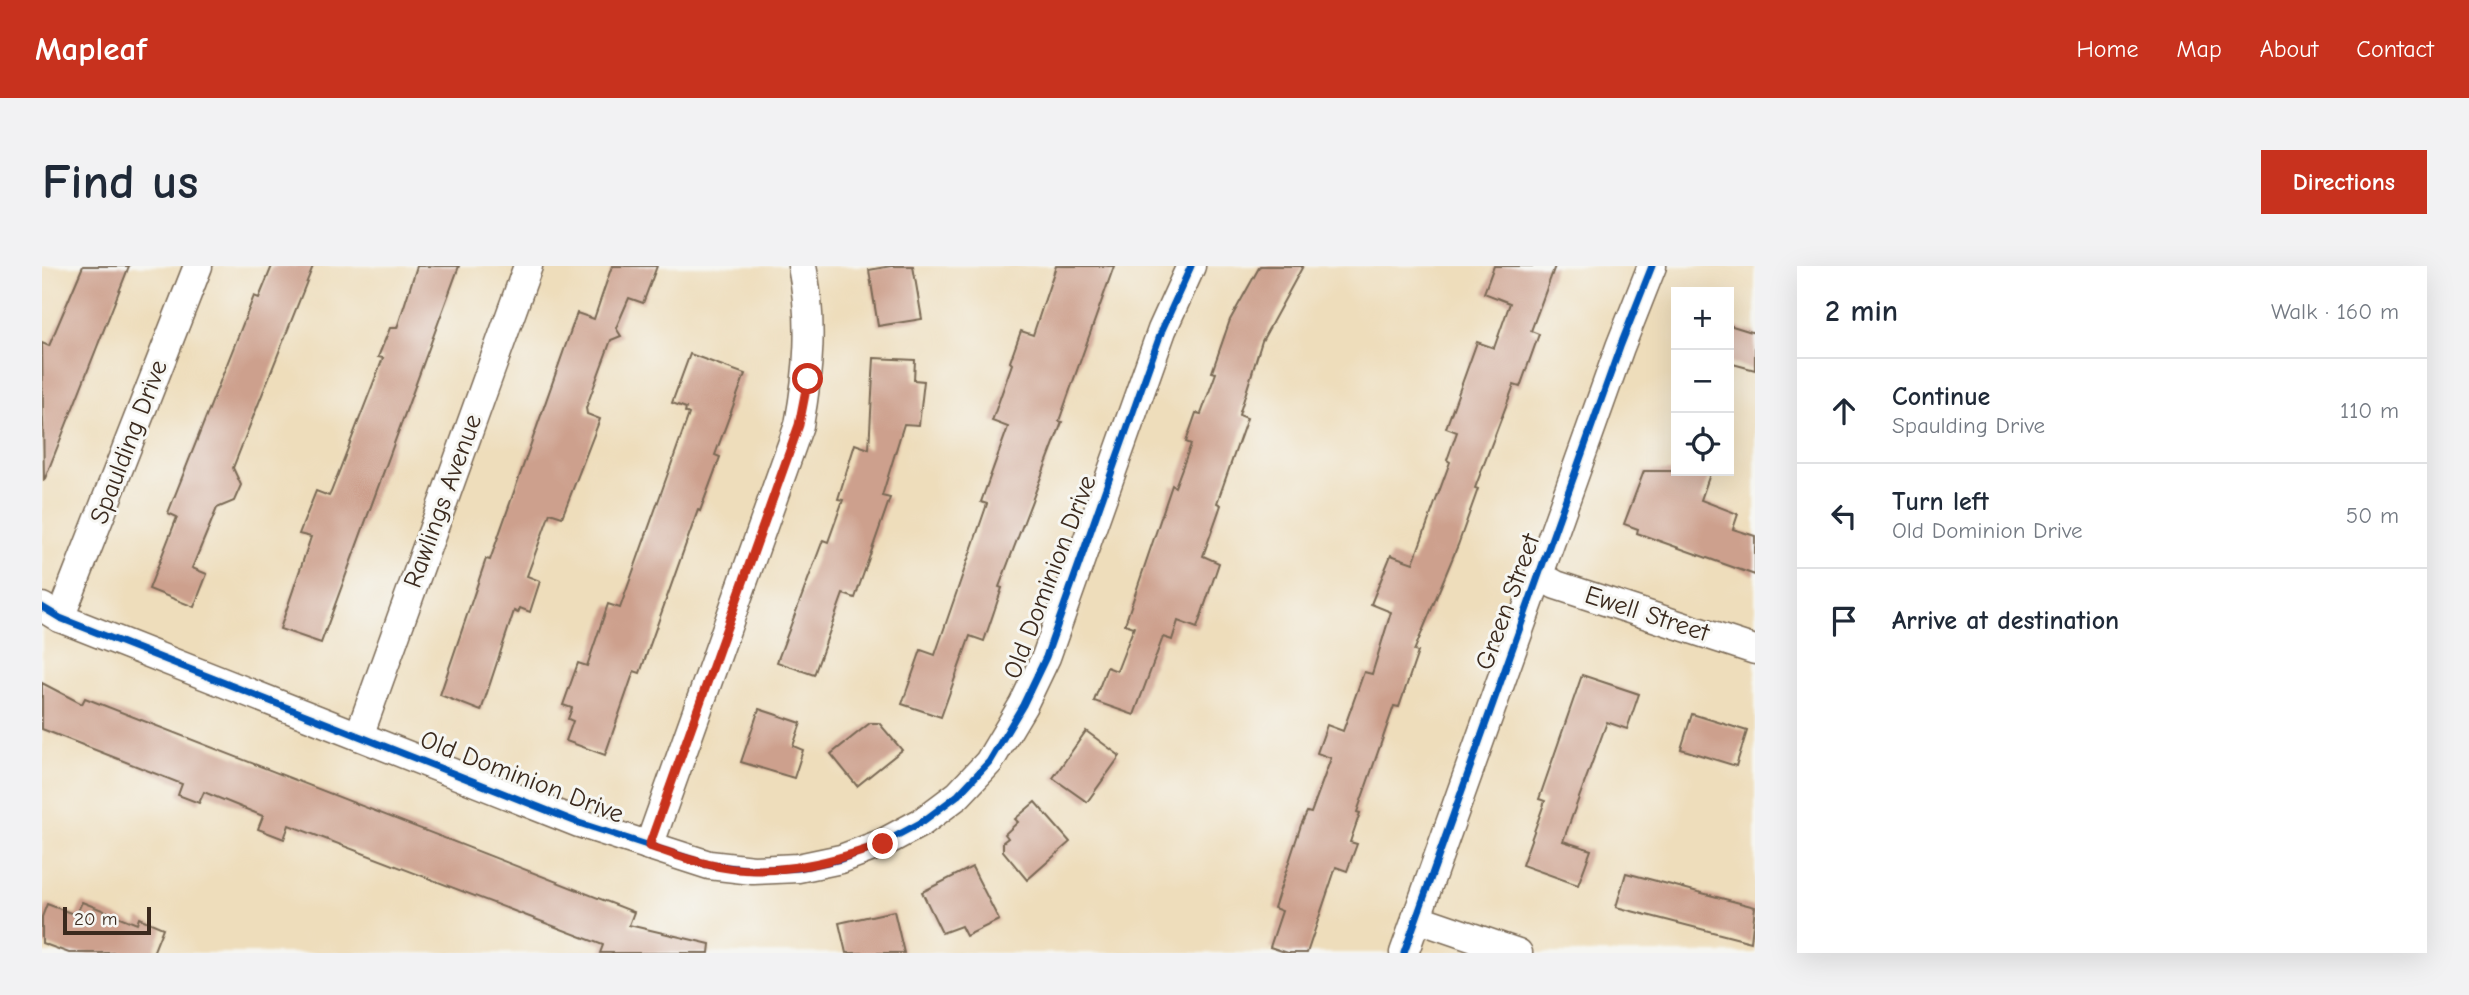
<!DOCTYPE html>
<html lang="en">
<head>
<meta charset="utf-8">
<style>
	:root { --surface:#fff; --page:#f2f2f3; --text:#1f2937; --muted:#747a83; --line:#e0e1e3; --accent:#c8321e }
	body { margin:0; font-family:"Comic Neue",sans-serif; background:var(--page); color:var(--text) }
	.controls { position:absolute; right:21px; top:21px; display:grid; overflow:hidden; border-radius:0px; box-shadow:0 7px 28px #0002 }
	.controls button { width:63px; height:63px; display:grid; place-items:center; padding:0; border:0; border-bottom:2px solid var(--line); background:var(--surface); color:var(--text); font:35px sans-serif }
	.scale { position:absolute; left:21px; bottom:18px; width:88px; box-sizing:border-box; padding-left:7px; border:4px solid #3b2a1e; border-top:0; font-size:19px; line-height:24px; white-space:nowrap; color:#3b2a1e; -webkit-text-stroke:5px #f6f6f2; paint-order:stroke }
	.stop { position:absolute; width:21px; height:21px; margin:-16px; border:5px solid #c8321e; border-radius:50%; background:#fff }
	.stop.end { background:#c8321e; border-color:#fff; box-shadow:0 2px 7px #0008 }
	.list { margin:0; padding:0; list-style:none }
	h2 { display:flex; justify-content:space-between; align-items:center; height:91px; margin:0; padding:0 28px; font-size:30px }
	h2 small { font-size:23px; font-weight:400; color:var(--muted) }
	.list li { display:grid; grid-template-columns:46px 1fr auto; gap:21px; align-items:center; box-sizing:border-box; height:105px; padding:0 28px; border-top:2px solid var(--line) }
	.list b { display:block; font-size:26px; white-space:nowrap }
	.list p { margin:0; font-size:23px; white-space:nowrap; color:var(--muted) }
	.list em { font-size:23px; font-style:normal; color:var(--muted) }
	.icon { flex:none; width:38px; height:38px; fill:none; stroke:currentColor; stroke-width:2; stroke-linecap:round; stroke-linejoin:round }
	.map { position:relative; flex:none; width:1713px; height:687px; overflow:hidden; border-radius:0px }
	header { display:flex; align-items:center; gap:42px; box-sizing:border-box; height:98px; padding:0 35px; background:var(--accent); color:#fff }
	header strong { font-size:33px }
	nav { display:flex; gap:38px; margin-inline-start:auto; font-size:24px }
	.intro { display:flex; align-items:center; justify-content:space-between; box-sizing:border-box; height:168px; padding:0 42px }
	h1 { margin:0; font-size:49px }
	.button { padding:18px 32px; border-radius:0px; background:var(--accent); color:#fff; font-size:24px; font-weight:700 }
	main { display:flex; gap:42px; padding:0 42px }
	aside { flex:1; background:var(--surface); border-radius:0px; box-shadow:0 7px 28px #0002 }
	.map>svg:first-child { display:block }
	.building { fill:#cda08d }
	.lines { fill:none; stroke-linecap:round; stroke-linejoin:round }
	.minor-casing { stroke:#7a6955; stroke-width:31 }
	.minor { stroke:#fff; stroke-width:28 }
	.cycleway-casing { stroke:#f6f6f2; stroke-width:11 }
	.cycleway { stroke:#0057b8; stroke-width:7 }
	.route { stroke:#c8321e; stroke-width:9 }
	.labels { text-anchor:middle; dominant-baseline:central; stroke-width:6; stroke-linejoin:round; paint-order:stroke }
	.street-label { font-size:26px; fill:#3b2a1e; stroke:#f6f6f2 }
</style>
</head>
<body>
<header>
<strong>Mapleaf</strong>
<nav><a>Home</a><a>Map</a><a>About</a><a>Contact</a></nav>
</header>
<div class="intro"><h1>Find us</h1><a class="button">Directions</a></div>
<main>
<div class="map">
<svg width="1713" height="687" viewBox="0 0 1713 687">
	<rect width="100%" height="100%" fill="#f6f6f2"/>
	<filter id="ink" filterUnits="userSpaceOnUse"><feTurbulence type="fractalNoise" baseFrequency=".0143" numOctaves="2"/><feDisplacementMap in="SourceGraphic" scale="14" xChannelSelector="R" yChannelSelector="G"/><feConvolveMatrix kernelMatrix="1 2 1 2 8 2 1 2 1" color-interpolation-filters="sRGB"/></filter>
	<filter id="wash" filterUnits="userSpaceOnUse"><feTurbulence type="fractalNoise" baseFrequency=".00686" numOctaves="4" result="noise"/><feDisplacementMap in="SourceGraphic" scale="28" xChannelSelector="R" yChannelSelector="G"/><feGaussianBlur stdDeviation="1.57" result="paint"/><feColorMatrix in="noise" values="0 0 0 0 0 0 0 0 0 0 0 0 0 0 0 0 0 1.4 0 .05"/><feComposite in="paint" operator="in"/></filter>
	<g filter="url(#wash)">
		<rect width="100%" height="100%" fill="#edb"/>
		<g id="blocks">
			<!-- building -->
			<g class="building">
				<polygon points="41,0 87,0 2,215 0,77 7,80"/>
				<polygon points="230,0 271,0 191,202 199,219 192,235 175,242 150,302 165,308 152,341 107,323 135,251 126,247 212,30 217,32"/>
				<polygon points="375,0 417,0 279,377 238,363 269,271 257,268 274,225 287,230 289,226 341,92 336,91 348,62 355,62"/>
				<polygon points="570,0 615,0 601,37 587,32 574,62 579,70 569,74 544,142 545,148 558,153 520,251 508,247 485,310 498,315 488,346 478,342 476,347 472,345 439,445 398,429 444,293 448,294 535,47 552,53"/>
				<polygon points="849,0 871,0 880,53 836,60 827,4"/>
				<polygon points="1014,0 1072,0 1017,155 1020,156 957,321 960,322 942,375 928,370 899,451 860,438 879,384 893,389 945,238 939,236 966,161 950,155 970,98 968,96 979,65 991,69"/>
				<polygon points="1218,0 1261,0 1220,75 1197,149 1205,152 1175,237 1179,239 1161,290 1177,297 1155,362 1136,355 1130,374 1121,371 1092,449 1052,435 1065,401 1075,405 1092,361 1083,358 1130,219 1133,221 1149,178 1144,176 1154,147 1159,148 1174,107 1170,106 1188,54"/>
				<polygon points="1452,0 1513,0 1489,65 1497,68 1478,121 1472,119 1433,222 1436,223 1416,279 1372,385 1376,386 1357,441 1352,440 1315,546 1318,547 1308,576 1315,578 1305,605 1294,601 1265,687 1246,687 1228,681 1240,645 1232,642 1259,559 1265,546 1269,547 1289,492 1275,487 1285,459 1301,465 1322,406 1330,408 1349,346 1329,338 1349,289 1371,297 1408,196 1405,194 1415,166 1404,162 1435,76 1452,82 1468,37 1442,27"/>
				<polygon points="1687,59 1713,67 1713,104 1687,97"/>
				<polygon points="648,88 703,108 673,189 678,191 658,245 656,244 598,407 592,405 563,489 524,475 531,455 526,453 530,442 521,439 536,397 545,400 566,338 578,342 618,230 647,148 643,146 644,142 630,137"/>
				<polygon points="832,92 873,94 872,114 882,115 877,159 862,158 840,230 848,232 813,332 801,328 772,409 735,396 781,274 786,276 801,234 796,233 813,178 827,183"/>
				<polygon points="1602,205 1669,205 1659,234 1696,248 1691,263 1713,270 1713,309 1595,267 1596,263 1582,258"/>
				<polygon points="1540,409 1597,428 1585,463 1565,456 1521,575 1549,584 1536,619 1480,599 1503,535 1497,533"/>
				<polygon points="0,417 40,438 43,432 592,646 587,659 668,678 667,687 558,687 561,679 247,559 242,573 216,563 221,550 162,526 157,537 136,529 140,518 0,463"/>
				<polygon points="717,443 759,457 751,480 761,484 752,512 699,496"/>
				<polygon points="1650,448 1705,465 1694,500 1639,483"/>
				<polygon points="828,457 837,457 860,484 815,520 789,488"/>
				<polygon points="1044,465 1078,490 1045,536 1011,512"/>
				<polygon points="993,536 1028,576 985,614 961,585 961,576 966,572 963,568 976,556 973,553"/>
				<polygon points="930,601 957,654 924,670 919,660 900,667 880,626"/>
				<polygon points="1584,607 1713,641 1709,676 1574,641"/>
				<polygon points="40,636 95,658 97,652 121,662 111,687 27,687 0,677 0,651 5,638 34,649"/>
				<polygon points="852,645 862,687 804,687 797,657"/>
			</g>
		</g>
	</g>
	<g filter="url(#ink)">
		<use href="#blocks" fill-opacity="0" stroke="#7a6955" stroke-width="2"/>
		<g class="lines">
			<!-- minor casing -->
			<g class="minor-casing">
				<g id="minor">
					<polyline points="1498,310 1514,319 1713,384"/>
					<polyline points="0,341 18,352 537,557 667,599 711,604 756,602 799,593 841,577 880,556 916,529 947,496 981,439 1004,391 1120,64 1149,0"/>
					<polyline points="18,352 156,0"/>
					<polyline points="317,470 486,0"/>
					<path d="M607 580 757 159C767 105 771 55 760 0"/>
					<polyline points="1374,652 1476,687"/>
					<polyline points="1362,687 1578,81 1610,0"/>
				</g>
			</g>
			<!-- minor -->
			<use href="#minor" class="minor"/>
			<!-- cycleway casing -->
			<g class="cycleway-casing">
				<g id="cycleway">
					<polyline points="0,341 18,352 537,557 667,599 711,604 756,602 799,593 841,577 880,556 916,529 947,496 981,439 1004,391 1120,64 1149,0"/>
					<polyline points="1362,687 1578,81 1610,0"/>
				</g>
			</g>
			<!-- cycleway -->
			<use href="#cycleway" class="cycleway"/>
		</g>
	</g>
	<g class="lines" filter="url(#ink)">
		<!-- route -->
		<path class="route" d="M766 113 757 159 607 580C626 586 645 594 665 598 724 613 785 598 841 578"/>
	</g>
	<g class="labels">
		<!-- street labels -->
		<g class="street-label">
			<text transform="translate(87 176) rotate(-69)">Spaulding Drive</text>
			<text transform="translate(401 235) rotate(-70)">Rawlings Avenue</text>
			<text transform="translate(1008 311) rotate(-69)">Old Dominion Drive</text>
			<text transform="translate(1466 336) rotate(-70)">Green Street</text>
			<text transform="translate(1605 348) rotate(18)">Ewell Street</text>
			<text transform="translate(480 511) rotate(21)">Old Dominion Drive</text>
		</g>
	</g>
</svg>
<div class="controls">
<button>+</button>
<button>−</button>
<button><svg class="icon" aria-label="locate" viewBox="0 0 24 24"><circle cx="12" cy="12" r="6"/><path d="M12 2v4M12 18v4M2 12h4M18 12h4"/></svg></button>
</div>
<div class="scale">20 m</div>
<div class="stop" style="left:766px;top:113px"></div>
<div class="stop end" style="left:841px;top:578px"></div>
</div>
<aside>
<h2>2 min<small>Walk · 160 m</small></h2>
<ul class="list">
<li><svg class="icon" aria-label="ahead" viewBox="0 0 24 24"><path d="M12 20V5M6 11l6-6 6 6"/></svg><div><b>Continue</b><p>Spaulding Drive</p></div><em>110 m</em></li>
<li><svg class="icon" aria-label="left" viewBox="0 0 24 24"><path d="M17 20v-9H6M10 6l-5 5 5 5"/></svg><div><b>Turn left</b><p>Old Dominion Drive</p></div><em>50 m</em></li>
<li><svg class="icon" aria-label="arrive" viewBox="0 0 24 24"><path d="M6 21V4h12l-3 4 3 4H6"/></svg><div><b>Arrive at destination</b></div></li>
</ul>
</aside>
</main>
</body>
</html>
